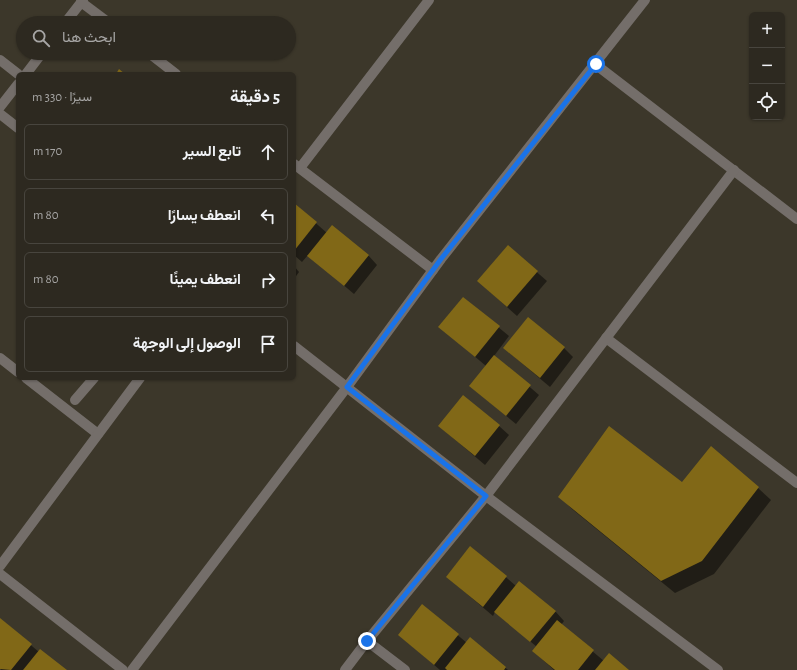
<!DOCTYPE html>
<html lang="ar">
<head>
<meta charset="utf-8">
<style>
	:root { --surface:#2d2920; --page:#353129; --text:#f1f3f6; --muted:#a7a6a5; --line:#48453e }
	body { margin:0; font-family:"Alegreya Sans",Vazirmatn,sans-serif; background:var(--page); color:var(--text); direction:rtl }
	.controls { position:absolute; right:12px; top:12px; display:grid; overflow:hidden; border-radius:6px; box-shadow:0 1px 3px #0004 }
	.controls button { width:36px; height:36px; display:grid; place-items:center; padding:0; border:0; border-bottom:1px solid var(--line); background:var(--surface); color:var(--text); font:20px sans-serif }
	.stop { position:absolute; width:12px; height:12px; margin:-9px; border:3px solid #1a73e8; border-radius:50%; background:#fff }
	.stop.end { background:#1a73e8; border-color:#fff; box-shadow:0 1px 4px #0008 }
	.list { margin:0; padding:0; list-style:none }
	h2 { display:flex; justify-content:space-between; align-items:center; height:52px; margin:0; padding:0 16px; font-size:17px }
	h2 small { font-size:13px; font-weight:400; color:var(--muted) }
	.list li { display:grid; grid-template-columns:26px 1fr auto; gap:12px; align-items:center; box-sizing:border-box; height:56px; margin:0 8px 8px; padding:0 8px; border:1px solid var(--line); border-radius:6px }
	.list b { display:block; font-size:15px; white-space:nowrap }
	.list em { font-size:13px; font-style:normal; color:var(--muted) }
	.icon { flex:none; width:22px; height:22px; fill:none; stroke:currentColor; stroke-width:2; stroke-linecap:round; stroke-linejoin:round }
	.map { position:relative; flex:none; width:797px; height:670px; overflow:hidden; direction:ltr }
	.search { position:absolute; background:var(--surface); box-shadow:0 1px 3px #0004; left:16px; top:16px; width:280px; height:44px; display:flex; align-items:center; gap:10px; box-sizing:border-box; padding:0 14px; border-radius:22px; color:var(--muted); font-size:15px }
	.panel { position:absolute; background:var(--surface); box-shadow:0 1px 3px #0004; left:16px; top:72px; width:280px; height:308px; border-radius:6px; direction:rtl }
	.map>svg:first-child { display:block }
	.shadow { fill:#0007 }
	.building { fill:#816817 }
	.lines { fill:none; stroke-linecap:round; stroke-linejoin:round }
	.minor { stroke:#746e6a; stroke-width:10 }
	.route { stroke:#1a73e8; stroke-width:5 }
</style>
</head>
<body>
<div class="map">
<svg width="797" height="670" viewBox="0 0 797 670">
	<rect width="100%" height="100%" fill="#3c372a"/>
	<!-- shadow -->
	<g class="shadow">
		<polygon points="294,204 327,233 368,255 377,265 354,294 308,255 302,262 294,255"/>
		<polygon points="508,247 547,281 517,316 488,290"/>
		<polygon points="294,266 299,272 294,279"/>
		<polygon points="463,298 509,336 494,356 539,395 516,424 470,386 486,366 440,327"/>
		<polygon points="504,348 564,348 573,357 550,387"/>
		<polygon points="439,426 499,426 509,435 485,465"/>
		<polygon points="683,484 758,488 771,500 714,574 675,593 572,509 560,497"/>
		<polygon points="471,547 516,586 555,611 564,621 561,625 604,661 628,670 554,670 533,651 537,647 495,612 493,616 447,577"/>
		<polygon points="423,606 467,643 470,638 508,670 440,670 399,635"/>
		<polygon points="0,619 39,652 65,670 1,670"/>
	</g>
	<!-- building -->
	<g class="building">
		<polygon points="119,69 125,74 116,74"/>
		<polygon points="294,203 317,222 294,251"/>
		<polygon points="332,225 369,255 344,286 307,256"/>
		<polygon points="508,245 538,271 507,307 477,281"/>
		<polygon points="463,297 500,326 475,357 438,327"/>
		<polygon points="528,317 565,347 540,378 503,348"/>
		<polygon points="494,355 531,385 506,416 469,386"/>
		<polygon points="463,395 500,425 475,456 438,426"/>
		<polygon points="609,426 682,482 711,446 759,487 702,561 661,581 558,497"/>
		<polygon points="470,546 507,576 483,607 446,577"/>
		<polygon points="519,581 556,611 530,642 494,612"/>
		<polygon points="422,604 459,634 434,665 398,635"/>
		<polygon points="0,618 32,644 11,670 0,669"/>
		<polygon points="557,620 594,650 578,670 555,670 532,651"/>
		<polygon points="470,637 506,667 504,670 447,670 445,668"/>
		<polygon points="40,649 67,670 23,670"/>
		<polygon points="609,653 629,670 595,670"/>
	</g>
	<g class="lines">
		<!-- minor -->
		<g class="minor">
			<polyline points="81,2 109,23"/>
			<polyline points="65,23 83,0"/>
			<polyline points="149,53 176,74"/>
			<polyline points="0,60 18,74"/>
			<polyline points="595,64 797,219"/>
			<polyline points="26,74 42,53"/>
			<polyline points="0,107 18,84"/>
			<polyline points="0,114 18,128"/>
			<polyline points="294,164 433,270"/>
			<polyline points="300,168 429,0"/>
			<polyline points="606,338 797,483"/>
			<polyline points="294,346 486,496 718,670"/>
			<polyline points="0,358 18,372"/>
			<polyline points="26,378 98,434"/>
			<polyline points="75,400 94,378"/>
			<polyline points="0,566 140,378"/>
			<polyline points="0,574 123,670"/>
			<polyline points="367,641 405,670"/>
			<polyline points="132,670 347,387 441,259 645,0"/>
			<polyline points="345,670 367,641 486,496 734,170"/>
		</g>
	</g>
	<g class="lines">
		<!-- route -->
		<polyline class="route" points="367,641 486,496 347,387 441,259 596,64"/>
	</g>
</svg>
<div class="controls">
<button>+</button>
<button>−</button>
<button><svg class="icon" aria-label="locate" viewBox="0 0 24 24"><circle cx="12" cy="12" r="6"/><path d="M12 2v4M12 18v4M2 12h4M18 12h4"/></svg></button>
</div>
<div class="stop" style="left:596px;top:64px"></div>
<div class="stop end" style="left:367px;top:641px"></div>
<div class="search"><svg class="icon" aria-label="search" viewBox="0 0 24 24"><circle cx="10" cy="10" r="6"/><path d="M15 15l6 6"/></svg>ابحث هنا</div>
<section class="panel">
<h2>5 دقيقة<small>سيرًا · 330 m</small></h2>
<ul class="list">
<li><svg class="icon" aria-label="ahead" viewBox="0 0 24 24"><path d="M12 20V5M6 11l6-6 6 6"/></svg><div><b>تابع السير</b></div><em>170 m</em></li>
<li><svg class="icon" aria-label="left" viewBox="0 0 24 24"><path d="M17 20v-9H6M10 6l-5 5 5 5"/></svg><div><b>انعطف يسارًا</b></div><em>80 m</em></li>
<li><svg class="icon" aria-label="right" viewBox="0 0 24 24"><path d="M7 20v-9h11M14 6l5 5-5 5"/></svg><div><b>انعطف يمينًا</b></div><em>80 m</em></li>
<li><svg class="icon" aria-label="arrive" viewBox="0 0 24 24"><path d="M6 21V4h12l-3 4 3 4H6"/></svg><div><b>الوصول إلى الوجهة</b></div></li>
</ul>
</section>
</div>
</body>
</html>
